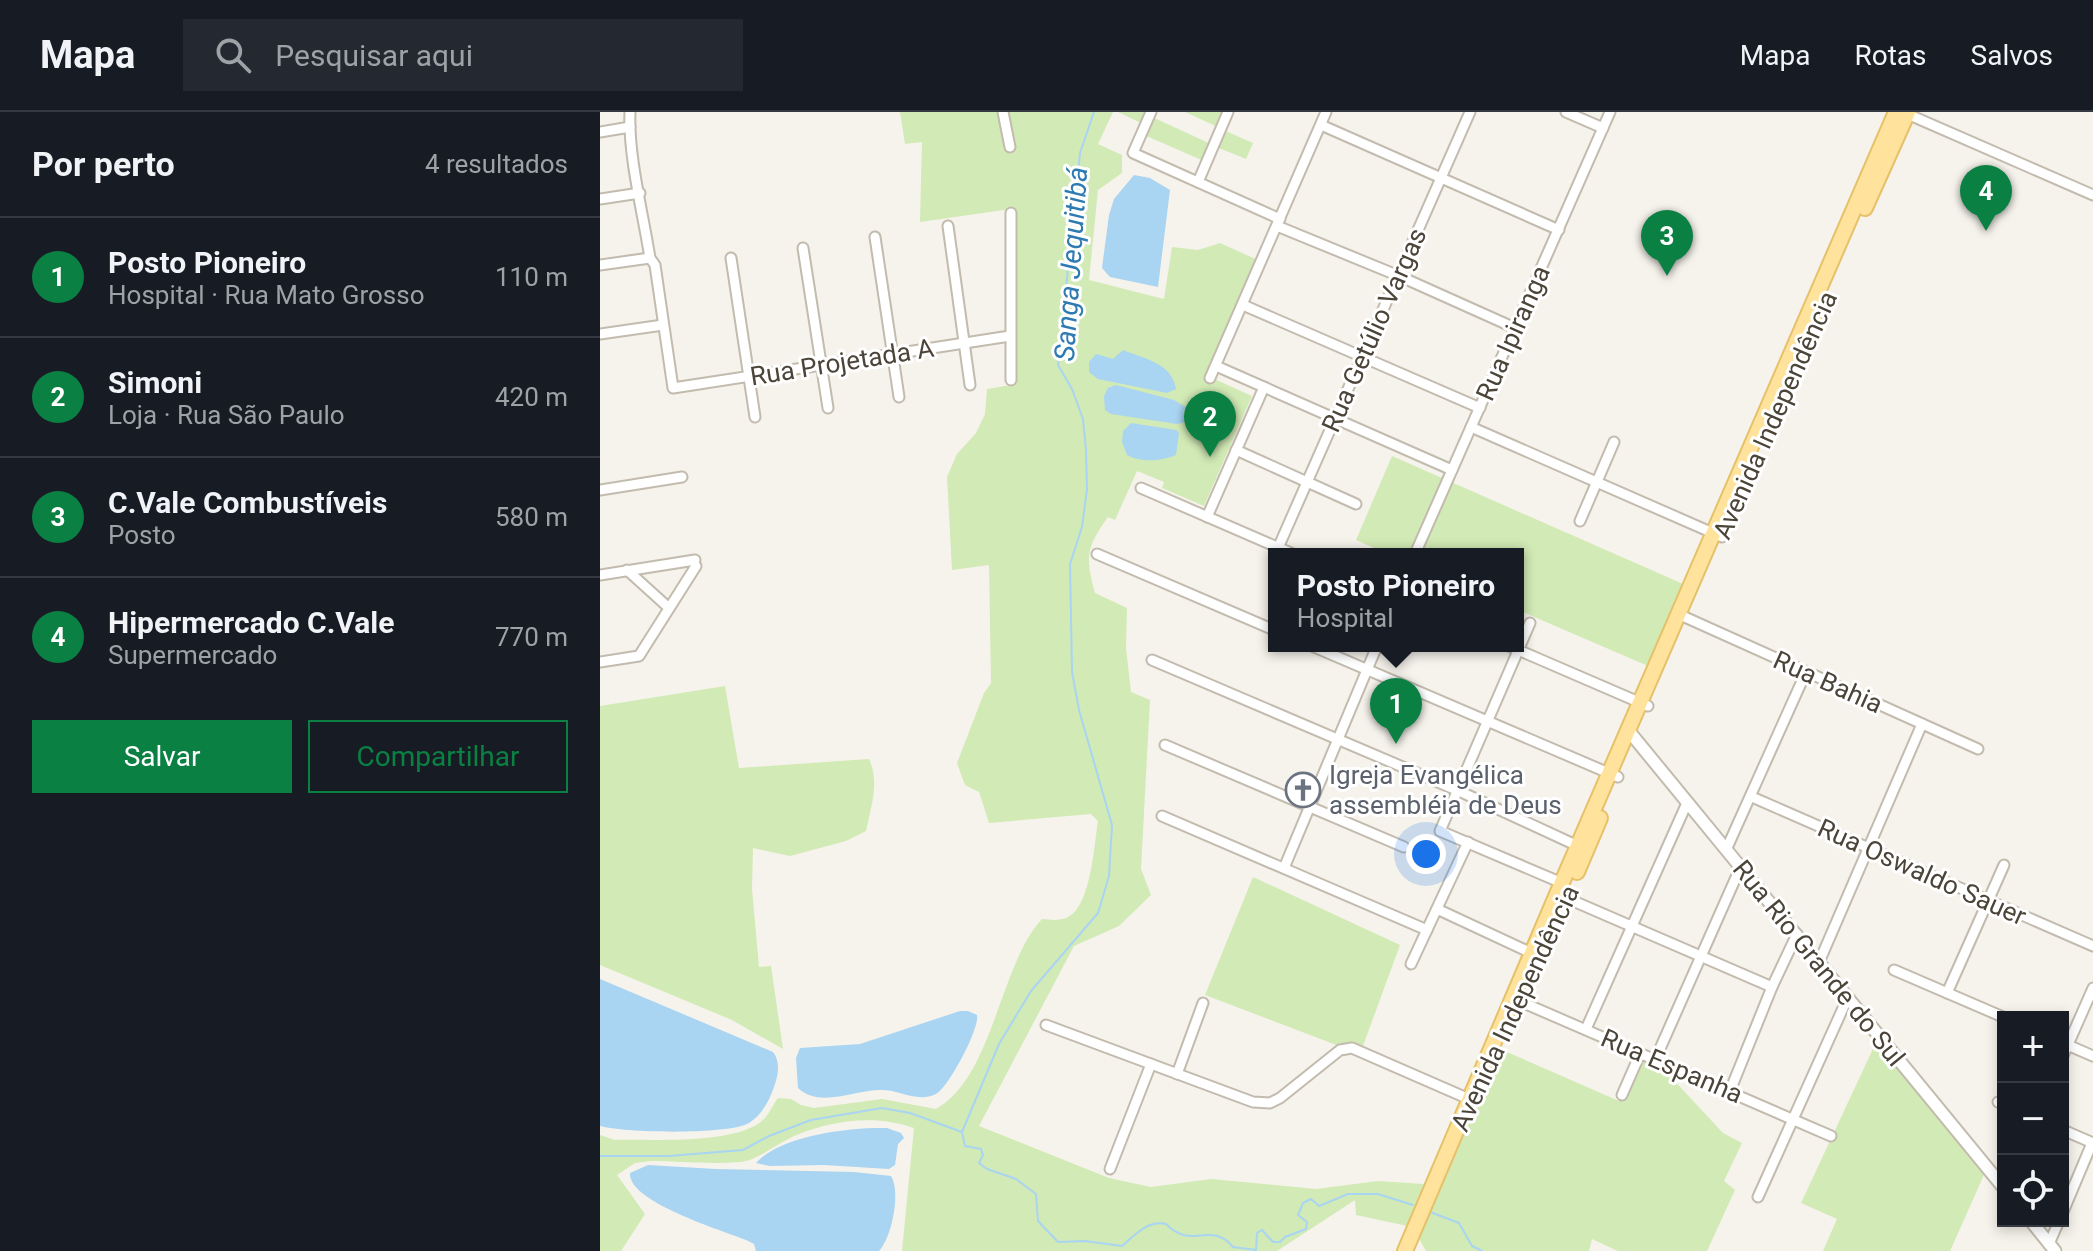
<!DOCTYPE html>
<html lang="pt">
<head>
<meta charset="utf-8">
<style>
	:root { --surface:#171b24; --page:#242831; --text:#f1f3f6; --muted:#9ea1a6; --line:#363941; --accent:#0b8043 }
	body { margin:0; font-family:Roboto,sans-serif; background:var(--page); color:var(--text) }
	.controls { position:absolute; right:24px; bottom:24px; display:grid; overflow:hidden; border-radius:0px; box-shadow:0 4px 12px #0003 }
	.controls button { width:72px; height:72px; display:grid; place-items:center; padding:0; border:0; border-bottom:2px solid var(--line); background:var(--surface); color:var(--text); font:40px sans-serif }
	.you { position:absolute; left:826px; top:742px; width:28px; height:28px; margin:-20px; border:6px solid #fff; border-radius:50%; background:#1a73e8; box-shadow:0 0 0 12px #1a73e833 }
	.badge { display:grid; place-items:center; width:52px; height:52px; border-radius:50%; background:var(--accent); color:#fff; font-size:26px; font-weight:700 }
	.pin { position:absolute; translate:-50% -66px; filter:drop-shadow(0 2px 4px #0008) }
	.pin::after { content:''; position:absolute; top:42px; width:28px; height:24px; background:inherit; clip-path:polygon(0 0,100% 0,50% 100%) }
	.popup { position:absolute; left:668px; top:436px; width:256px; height:104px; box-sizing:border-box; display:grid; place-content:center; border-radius:0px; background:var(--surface); filter:drop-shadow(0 2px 6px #0005); font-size:26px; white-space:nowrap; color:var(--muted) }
	.popup b { font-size:30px; color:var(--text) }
	.popup::after { content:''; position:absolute; left:50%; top:100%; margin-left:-16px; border:16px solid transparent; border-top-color:var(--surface) }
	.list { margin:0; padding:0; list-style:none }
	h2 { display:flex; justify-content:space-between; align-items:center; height:104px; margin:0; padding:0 32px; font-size:34px }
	h2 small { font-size:26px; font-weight:400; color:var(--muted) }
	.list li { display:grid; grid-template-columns:52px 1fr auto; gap:24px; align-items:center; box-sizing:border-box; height:120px; padding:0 32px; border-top:2px solid var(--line) }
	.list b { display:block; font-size:30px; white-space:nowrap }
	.list p { margin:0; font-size:26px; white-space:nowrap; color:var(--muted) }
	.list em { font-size:26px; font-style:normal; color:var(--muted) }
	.actions { display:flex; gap:16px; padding:24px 32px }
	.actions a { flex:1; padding:18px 0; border:2px solid var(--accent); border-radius:0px; text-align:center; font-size:28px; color:var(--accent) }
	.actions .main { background:var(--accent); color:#fff }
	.icon { flex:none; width:44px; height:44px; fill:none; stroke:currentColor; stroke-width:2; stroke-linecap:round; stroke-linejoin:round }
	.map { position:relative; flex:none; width:1493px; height:1139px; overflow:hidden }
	header { display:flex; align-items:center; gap:48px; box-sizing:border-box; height:112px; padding:0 40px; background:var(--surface); border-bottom:2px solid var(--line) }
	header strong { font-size:38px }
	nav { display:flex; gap:44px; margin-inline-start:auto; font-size:28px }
	.search { width:560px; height:72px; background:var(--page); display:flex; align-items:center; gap:20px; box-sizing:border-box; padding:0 28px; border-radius:0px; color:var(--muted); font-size:30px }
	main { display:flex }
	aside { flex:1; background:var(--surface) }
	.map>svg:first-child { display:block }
	.green { fill:#d2eab5 }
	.water { fill:#a9d4f2 }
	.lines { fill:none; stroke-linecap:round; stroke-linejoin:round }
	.stream { stroke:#a9d4f2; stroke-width:2 }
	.minor-casing { stroke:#c2bbae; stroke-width:13 }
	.tertiary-casing { stroke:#c2bbae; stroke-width:15 }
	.primary-casing { stroke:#e6c16a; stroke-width:18 }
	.minor { stroke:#fff; stroke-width:9 }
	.tertiary { stroke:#fff; stroke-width:11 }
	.primary { stroke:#ffe39c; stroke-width:14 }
	.labels { text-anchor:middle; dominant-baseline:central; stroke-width:6; stroke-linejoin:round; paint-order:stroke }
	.street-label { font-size:26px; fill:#4b4439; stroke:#fff }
	.worship-label { font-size:26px; fill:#5b616d; stroke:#fff; text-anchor:start }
	.water-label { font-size:28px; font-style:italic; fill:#2e7ab2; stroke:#fff }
</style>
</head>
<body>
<header>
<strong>Mapa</strong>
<div class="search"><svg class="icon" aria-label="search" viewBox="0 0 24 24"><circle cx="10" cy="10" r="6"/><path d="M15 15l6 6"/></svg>Pesquisar aqui</div>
<nav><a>Mapa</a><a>Rotas</a><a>Salvos</a></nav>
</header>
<main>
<aside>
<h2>Por perto<small>4 resultados</small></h2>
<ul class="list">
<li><span class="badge">1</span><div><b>Posto Pioneiro</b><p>Hospital · Rua Mato Grosso</p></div><em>110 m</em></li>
<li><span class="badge">2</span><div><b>Simoni</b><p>Loja · Rua São Paulo</p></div><em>420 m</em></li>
<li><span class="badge">3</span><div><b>C.Vale Combustíveis</b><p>Posto</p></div><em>580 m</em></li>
<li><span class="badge">4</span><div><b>Hipermercado C.Vale</b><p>Supermercado</p></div><em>770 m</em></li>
</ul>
<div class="actions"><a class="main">Salvar</a><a>Compartilhar</a></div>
</aside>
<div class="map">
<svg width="1493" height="1139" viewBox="0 0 1493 1139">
	<rect width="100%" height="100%" fill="#f6f3ec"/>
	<!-- green -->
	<g class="green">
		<path d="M300 0H513L498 32 522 43V61L498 78 489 168 564 187 572 135 598 138 620 131 662 150 610 265 652 284 604 394 562 376 564 370 537 359 515 408 508 405C486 436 485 444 495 481L527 496 526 536 531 580 550 588 541 757 551 783 519 814 474 834 379 1014 509 1066 551 1075 611 1067 716 1077 778 1069 824 1072 820 1097 812 1115 756 1103 755 1088 677 1139H302L314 1016C275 1002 232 1008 194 1024 179 1031 165 1042 150 1048 130 1054 74 1049 51 1049L35 1051 17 1063 45 1102 21 1139H0V1023L15 1028C52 1027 138 1033 164 1007 170 1001 173 992 178 986L191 987 201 993 214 996 282 987 336 997C394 964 399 853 442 807 451 808 460 809 468 805 491 794 494 733 498 709L491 702 389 711 379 680 365 673 357 651 384 581 391 571 389 453 352 458 347 365 357 342 376 321 385 302 387 277 411 273V97L320 110 322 30 305 32Z"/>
		<polygon points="518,0 551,0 550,4 613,33 620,16 585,0 621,0 627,3 621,17 653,31 646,47 614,34 606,50 542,22 545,13"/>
		<polygon points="792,344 1090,475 1055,557 918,498 918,442 788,442 756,428"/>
		<path d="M125 574 139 656 269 647C280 671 271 694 266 719L246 729 190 744 153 736 152 777 159 855 171 854 183 937 132 908 0 853V594Z"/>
		<polygon points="653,765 800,833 760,942 605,883"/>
		<polygon points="1279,924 1387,1056 1350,1139 1223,1139 1237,1107 1201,1091"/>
		<polygon points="900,937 1019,989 1040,942 1055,948 1123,1021 1142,1031 1124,1069 1135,1078 1107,1139 1018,1139 992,1127 989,1139 826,1139 814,1118"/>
	</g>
	<!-- water -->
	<g class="water">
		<polygon points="534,63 550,66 570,78 558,175 510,165 502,156 509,103 514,87"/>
		<path d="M523 238C545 247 572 251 576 277L567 281 498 267 489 260V250L496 242 513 247Z"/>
		<polygon points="516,273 574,288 589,297 583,299 584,304 590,303 583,311 577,312 511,302 505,298 504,284 508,276"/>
		<path d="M531 311 576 318 579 321 576 343C562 349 541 351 527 343L522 330 523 319Z"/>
		<path d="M0 867 173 940C181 950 178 964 174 975 169 989 162 1003 149 1011 129 1023 25 1021 0 1014Z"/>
		<path d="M360 899H368L377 903C380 916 349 975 336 982 317 991 300 978 282 978 256 977 220 997 198 976L196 946 200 936 260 932Z"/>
		<path d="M287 1016 301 1021 304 1026 298 1032 295 1053 289 1057 224 1053 170 1054 156 1051C181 1023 251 1015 287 1016Z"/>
		<path d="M48 1053 116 1057 254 1060 291 1064C301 1080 292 1125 279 1139H156L154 1132 146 1128C122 1118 28 1090 30 1061Z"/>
	</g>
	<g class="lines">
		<!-- stream -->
		<g class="stream">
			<polyline points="362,1020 399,932 431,879 498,801 509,764 512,713 479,598 472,560 470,452 482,415 487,377 486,338 483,307 472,277 458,253 480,41 494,0"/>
			<path d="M0 1044H69L143 1038 169 1024 211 1008 282 996 310 1001 362 1020 365 1034 381 1037 383 1043 379 1051 387 1057 416 1067 436 1082 438 1109 458 1130 485 1129 522 1134C535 1123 547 1108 566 1112 593 1139 610 1108 633 1135L656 1138 657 1121 662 1118 673 1130H680L685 1125 706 1117 707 1110 698 1103 703 1091 711 1087 719 1094 748 1082H778L813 1093"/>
			<polyline points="830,1100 859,1111 872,1134 882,1139"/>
		</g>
		<!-- minor casing -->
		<g class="minor-casing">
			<g id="minor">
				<path d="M30 0C28 44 43 101 50 146L55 153 73 276 410 224"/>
				<polyline points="403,0 410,35"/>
				<polyline points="551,0 533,41 680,107"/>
				<polyline points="966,0 1003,16"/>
				<polyline points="1305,1 1493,83"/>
				<polyline points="721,13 959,118"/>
				<polyline points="0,20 30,15"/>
				<polyline points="598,70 628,0"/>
				<polyline points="0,87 40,81"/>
				<polyline points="411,101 411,268"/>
				<polyline points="348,114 370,273"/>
				<polyline points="677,114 799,164 915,216"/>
				<polyline points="275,125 299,285"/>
				<polyline points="203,136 228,296"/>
				<polyline points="131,146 155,305"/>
				<polyline points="0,153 50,146"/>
				<polyline points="643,193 880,296"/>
				<polyline points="0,222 63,213"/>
				<polyline points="616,254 852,358"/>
				<polyline points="610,266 726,0"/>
				<polyline points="871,315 1122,425"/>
				<polyline points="636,338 756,392"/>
				<polyline points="541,376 693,442"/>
				<polyline points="0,378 82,365"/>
				<polyline points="607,405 664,275"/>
				<polyline points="980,409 1014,330"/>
				<polyline points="678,436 870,0"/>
				<polyline points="497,442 674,518"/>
				<polyline points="815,442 1010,0"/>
				<polyline points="27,458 69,496"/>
				<polyline points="0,463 95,448"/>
				<polyline points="1078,502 1378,637"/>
				<polyline points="930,511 840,719 962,771"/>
				<polyline points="712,534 1018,665"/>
				<polyline points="909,534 1048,594"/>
				<polyline points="552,548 859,679 980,735"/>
				<polyline points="0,550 39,544 96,454"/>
				<polyline points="565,633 804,735"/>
				<polyline points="1152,685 1493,834"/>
				<polyline points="562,704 827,818"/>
				<polyline points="1126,738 1206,560"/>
				<polyline points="684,756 777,534"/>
				<polyline points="957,782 1172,875"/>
				<polyline points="837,797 940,845"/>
				<polyline points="1220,848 1322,612"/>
				<polyline points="811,852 868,730"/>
				<polyline points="1294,858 1403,905"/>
				<polyline points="1347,881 1404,753"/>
				<polyline points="912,886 1231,1024"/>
				<polyline points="446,913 653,990 670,991 680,986 740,938 752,936 869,987"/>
				<polyline points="986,917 1087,691"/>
				<polyline points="1463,931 1493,944"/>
				<polyline points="1463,944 1493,876"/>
				<polyline points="1055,948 1141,754"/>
				<polyline points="577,962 603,891"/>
				<polyline points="1130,979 1172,875 1197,822"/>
				<polyline points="1022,983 1040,942"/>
				<polyline points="1398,990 1403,992"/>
				<polyline points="1463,1018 1493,1031"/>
				<polyline points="510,1057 551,952"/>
				<polyline points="1158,1085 1248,885"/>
				<polyline points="1463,1100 1492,1031"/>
				<polyline points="1449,1132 1459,1109"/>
			</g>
		</g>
		<!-- tertiary casing -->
		<g class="tertiary-casing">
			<g id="tertiary">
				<polyline points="1028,618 1403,1075"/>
				<polyline points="1431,1109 1455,1139"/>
			</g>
		</g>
		<!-- primary casing -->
		<g class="primary-casing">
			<g id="primary">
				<polyline points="1265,96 1308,0"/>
				<polyline points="1185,279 1215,210"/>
				<polyline points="977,760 1000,706"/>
				<polyline points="805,1139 957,782 1296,0"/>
			</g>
		</g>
		<!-- minor -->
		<use href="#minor" class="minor"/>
		<!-- tertiary -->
		<use href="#tertiary" class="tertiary"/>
		<!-- primary -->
		<use href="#primary" class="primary"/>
	</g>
	<!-- icons -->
	<defs>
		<g id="church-ring" transform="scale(1.8)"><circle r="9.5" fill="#fff" stroke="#6b7280" stroke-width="1.5"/><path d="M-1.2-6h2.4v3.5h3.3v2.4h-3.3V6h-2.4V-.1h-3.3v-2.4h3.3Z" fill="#6b7280"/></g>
	</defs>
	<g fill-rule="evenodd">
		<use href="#church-ring" x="703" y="678"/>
	</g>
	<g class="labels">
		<!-- street labels -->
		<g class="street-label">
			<text transform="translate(774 218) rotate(-66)">Rua Getúlio Vargas</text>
			<text transform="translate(913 221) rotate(-66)">Rua Ipiranga</text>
			<text transform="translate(242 250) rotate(-9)">Rua Projetada A</text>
			<text transform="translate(1175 303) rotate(-66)">Avenida Independência</text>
			<text transform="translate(1228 570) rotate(24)">Rua Bahia</text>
			<text transform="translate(1322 760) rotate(24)">Rua Oswaldo Sauer</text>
			<text transform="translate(1219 851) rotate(51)">Rua Rio Grande do Sul</text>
			<text transform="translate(915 896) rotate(-65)">Avenida Independência</text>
			<text transform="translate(1072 954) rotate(23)">Rua Espanha</text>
		</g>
		<!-- worship labels -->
		<g class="worship-label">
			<text x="729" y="663">Igreja Evangélica<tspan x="729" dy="30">assembléia de Deus</tspan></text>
		</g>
		<!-- water labels -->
		<g class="water-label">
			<text transform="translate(471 152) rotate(-86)">Sanga Jequitibá</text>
		</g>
	</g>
</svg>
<div class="controls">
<button>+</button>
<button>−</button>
<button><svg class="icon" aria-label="locate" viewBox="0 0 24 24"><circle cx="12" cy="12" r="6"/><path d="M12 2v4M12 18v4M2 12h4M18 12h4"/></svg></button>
</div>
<div class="you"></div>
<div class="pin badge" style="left:796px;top:632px">1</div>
<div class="popup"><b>Posto Pioneiro</b>Hospital</div>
<div class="pin badge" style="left:610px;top:345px">2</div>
<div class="pin badge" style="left:1067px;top:164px">3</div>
<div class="pin badge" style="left:1386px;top:119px">4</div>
</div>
</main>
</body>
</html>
